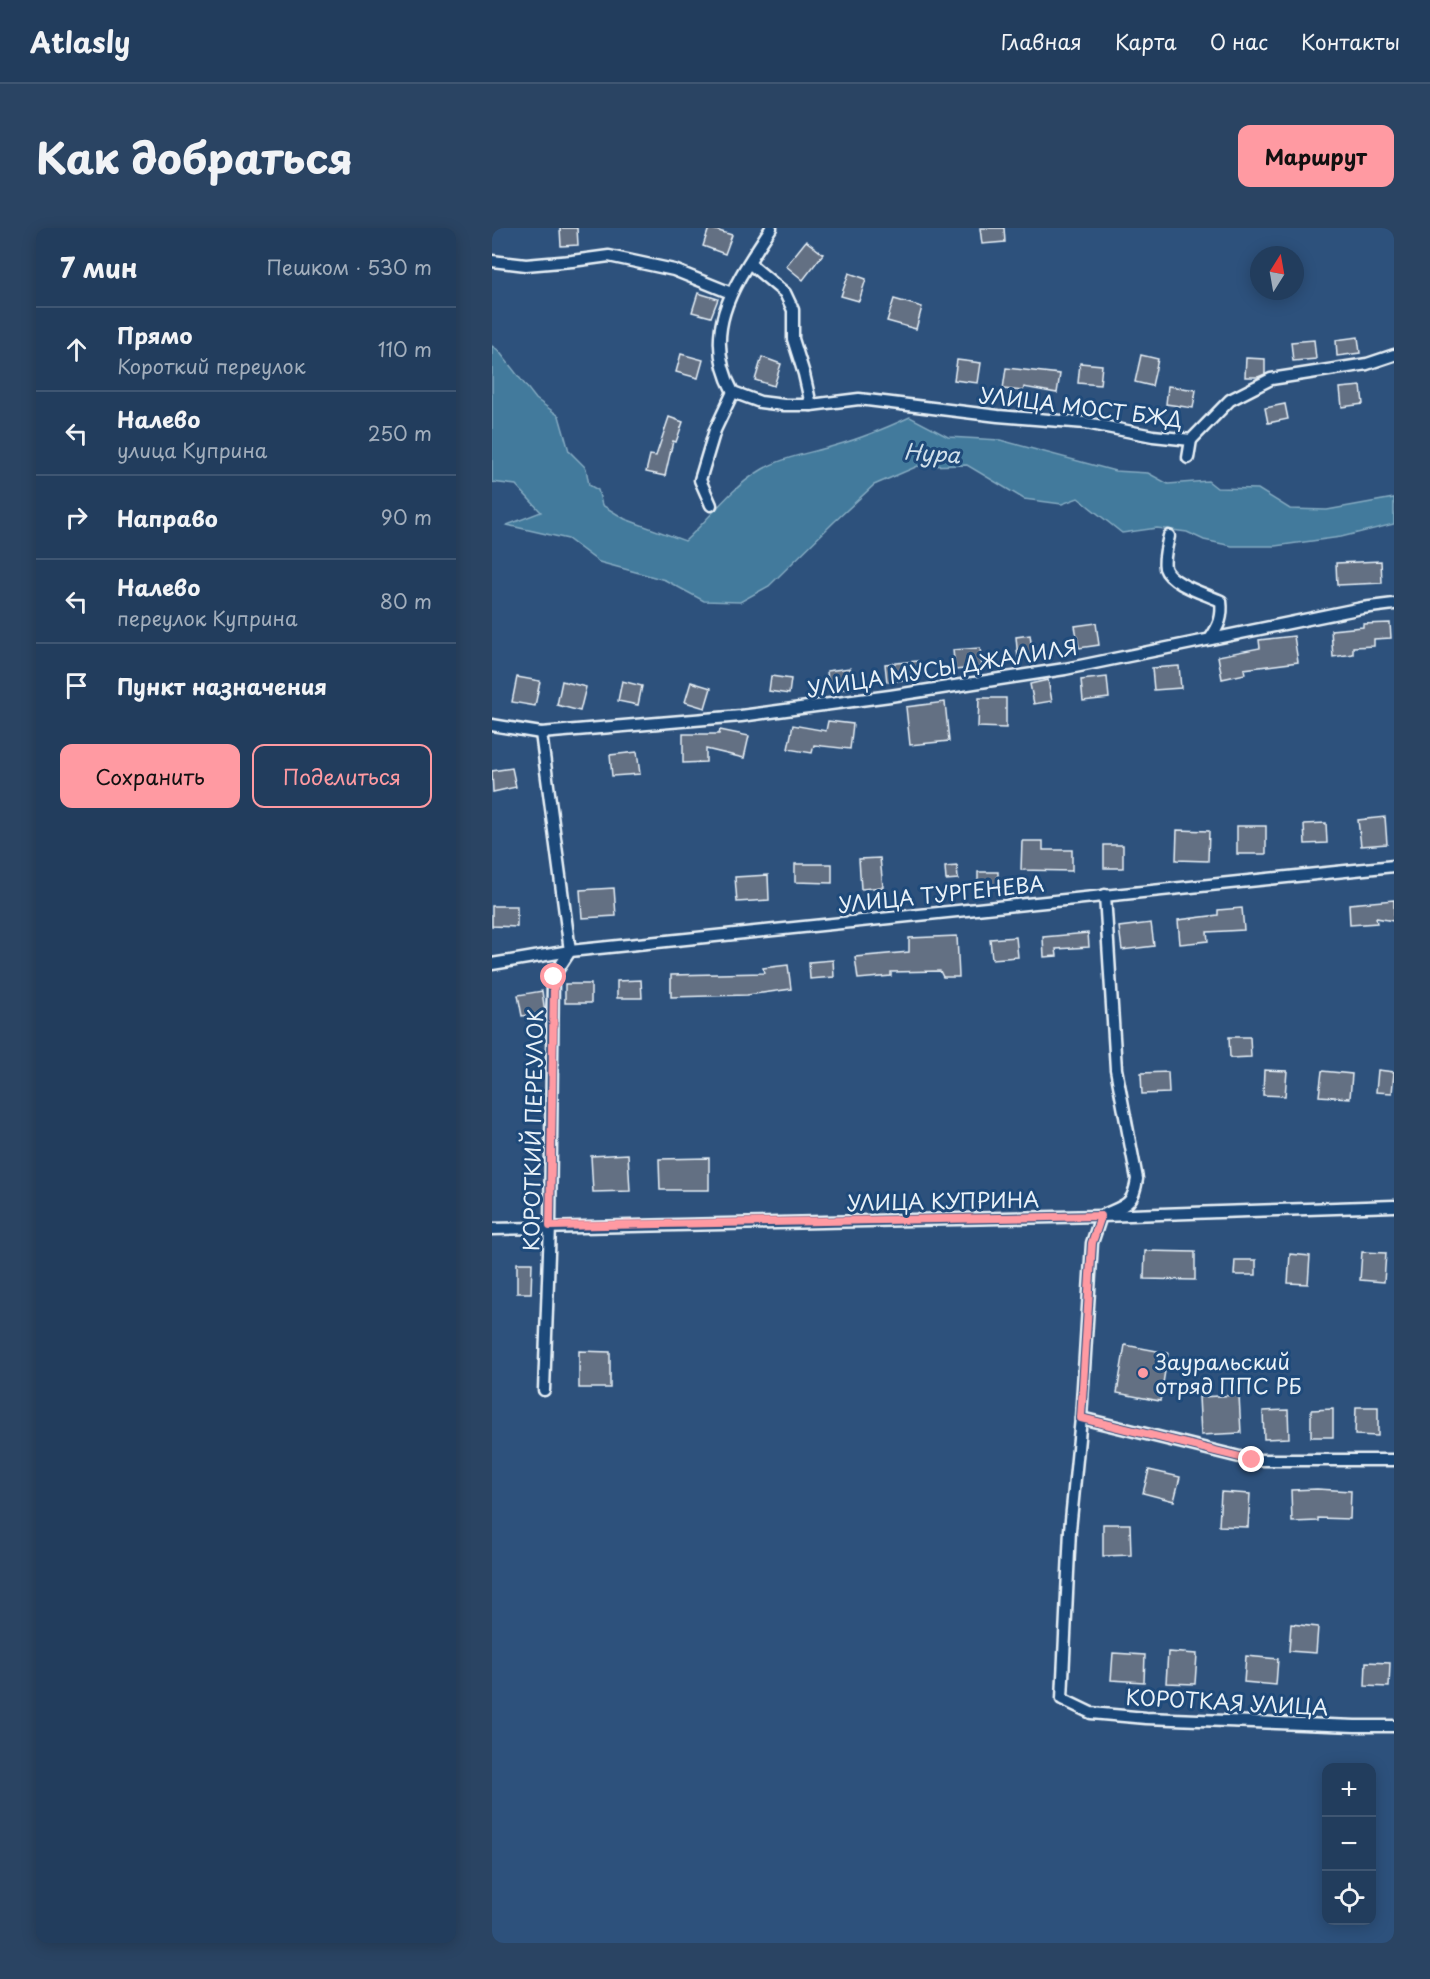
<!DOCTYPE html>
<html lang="ru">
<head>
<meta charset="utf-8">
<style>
	:root { --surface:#223d5d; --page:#2a4463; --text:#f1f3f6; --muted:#a2aebc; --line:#3f5672; --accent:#ff9aa2 }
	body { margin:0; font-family:"Playpen Sans",sans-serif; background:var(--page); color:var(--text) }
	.controls { position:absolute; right:18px; bottom:18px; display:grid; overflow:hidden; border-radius:12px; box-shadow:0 3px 15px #0003 }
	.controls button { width:54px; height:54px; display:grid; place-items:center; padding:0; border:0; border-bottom:2px solid var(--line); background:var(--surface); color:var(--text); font:30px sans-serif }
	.compass { position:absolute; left:758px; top:18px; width:54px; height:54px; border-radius:50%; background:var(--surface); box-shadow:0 3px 15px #0003; rotate:11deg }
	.stop { position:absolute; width:18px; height:18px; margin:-14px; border:4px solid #ff9aa2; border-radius:50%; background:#fff }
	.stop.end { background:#ff9aa2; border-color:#fff; box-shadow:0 2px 6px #0008 }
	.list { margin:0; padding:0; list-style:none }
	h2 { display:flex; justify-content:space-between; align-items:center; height:78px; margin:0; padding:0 24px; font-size:26px }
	h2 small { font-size:20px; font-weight:400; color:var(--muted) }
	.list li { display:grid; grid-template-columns:39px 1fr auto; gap:18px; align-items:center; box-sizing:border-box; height:84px; padding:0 24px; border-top:2px solid var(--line) }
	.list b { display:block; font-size:22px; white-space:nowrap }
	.list p { margin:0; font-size:20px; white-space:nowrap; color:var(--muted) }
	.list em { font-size:20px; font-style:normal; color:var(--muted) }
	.actions { display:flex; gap:12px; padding:18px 24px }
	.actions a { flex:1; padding:14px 0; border:2px solid var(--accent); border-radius:12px; text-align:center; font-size:21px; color:var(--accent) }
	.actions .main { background:var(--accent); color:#111 }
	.icon { flex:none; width:33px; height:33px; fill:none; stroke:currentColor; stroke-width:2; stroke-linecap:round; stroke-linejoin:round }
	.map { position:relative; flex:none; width:902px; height:1715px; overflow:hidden; border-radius:12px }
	header { display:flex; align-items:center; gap:36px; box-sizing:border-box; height:84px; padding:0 30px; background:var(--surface); border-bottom:2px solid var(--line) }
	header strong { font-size:28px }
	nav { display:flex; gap:33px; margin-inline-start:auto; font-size:21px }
	.intro { display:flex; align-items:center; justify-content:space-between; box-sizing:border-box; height:144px; padding:0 36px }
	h1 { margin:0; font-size:42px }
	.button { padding:15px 27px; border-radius:12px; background:var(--accent); color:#111; font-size:21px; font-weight:700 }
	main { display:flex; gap:36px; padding:0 36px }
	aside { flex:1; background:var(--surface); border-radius:12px; box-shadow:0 3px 15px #0003 }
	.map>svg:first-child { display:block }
	.water { fill:#427a9c; stroke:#84aac1; stroke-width:1.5 }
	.building { fill:#636f83; stroke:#e8f1f8; stroke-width:1.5 }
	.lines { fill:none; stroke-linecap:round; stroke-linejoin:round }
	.minor-casing { stroke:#e8f1f8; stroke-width:15 }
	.minor { stroke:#1f4a7a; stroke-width:10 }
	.route { stroke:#ff9aa2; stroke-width:8 }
	.poi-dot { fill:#ff9aa2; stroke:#1f4a7a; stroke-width:2 }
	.labels { text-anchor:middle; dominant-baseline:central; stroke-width:6; stroke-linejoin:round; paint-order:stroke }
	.street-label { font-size:21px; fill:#e8f1f8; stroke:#1f4a7a }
	.poi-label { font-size:21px; fill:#e8f1f8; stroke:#1f4a7a; text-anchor:start }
	.water-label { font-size:22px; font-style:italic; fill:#cfdfea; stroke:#1f4a7a }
</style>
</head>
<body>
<header>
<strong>Atlasly</strong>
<nav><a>Главная</a><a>Карта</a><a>О нас</a><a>Контакты</a></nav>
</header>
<div class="intro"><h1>Как добраться</h1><a class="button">Маршрут</a></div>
<main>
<aside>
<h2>7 мин<small>Пешком · 530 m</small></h2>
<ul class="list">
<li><svg class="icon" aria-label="ahead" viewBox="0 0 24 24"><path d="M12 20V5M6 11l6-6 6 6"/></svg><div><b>Прямо</b><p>Короткий переулок</p></div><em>110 m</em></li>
<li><svg class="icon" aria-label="left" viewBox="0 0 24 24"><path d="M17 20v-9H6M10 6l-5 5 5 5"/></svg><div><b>Налево</b><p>улица Куприна</p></div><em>250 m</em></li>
<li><svg class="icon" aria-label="right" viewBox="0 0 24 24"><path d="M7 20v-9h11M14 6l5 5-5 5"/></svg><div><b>Направо</b></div><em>90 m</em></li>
<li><svg class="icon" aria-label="left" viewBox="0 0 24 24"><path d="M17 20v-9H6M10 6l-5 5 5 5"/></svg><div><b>Налево</b><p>переулок Куприна</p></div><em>80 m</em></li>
<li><svg class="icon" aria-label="arrive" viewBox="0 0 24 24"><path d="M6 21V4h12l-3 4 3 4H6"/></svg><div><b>Пункт назначения</b></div></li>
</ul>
<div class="actions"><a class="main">Сохранить</a><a>Поделиться</a></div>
</aside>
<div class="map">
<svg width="902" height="1715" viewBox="0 0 902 1715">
	<rect width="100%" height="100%" fill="#2d517c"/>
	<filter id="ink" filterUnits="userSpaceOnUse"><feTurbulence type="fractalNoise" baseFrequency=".0167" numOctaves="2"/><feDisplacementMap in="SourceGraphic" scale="12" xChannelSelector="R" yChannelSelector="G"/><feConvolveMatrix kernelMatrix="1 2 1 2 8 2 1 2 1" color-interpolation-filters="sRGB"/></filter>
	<g filter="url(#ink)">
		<!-- water -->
		<path class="water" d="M0 118 6 122 44 171 67 188 77 223 94 240 97 257 106 262 110 277 133 291 193 313C218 290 237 262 266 244 289 229 319 225 345 217 370 210 394 200 418 189L456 209 508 212 623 243 656 245 676 256 716 253 725 260 766 261 798 281 835 282 902 270V296L849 309 783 318H740L712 312 695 304 665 300 630 305 586 270 570 276 532 271 475 237 426 238 382 257 342 294 277 358 248 374 212 373 173 352 107 334 76 311 15 297 49 284 24 257 0 254Z"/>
		<!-- building -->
		<g class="building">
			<polygon points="68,0 85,0 86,17 69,18"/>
			<polygon points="217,0 240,7 233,26 211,18"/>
			<polygon points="488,0 512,0 513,14 490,16"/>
			<polygon points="314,13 331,26 311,52 294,38"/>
			<polygon points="357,45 374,51 367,73 349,68"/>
			<polygon points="206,65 226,71 219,89 200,84"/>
			<polygon points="402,71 430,79 424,101 395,93"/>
			<polygon points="866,109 868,125 845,128 844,112"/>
			<polygon points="822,112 824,131 801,133 799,114"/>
			<polygon points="189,126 211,132 206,150 184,144"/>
			<polygon points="649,127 666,131 660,158 643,154"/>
			<polygon points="270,129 289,136 282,158 263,152"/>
			<polygon points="754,130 773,131 773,146 766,149 753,149"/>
			<polygon points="465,132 489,135 486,155 462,152"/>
			<polygon points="588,135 610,137 608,157 586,155"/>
			<polygon points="514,140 568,146 565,165 532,159 531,163 511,161"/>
			<polygon points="676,158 704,162 701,180 674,176"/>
			<polygon points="869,158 871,176 850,179 848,160"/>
			<polygon points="793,176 796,191 776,195 773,180"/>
			<polygon points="177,189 191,194 184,214 181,213 173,248 154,244 158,227 164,228"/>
			<polygon points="889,333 890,355 845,357 844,335"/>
			<polygon points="604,395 607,417 587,420 583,398"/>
			<polygon points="898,395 899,410 882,411 882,418 861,419 861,426 841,429 839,402 871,399 871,396"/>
			<polygon points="538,407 541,429 526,431 524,409"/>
			<polygon points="802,408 806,434 752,441 753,446 730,451 726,428 768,420 767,412"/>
			<polygon points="488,420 490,439 463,442 461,422"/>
			<polygon points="426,433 428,450 395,454 393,436"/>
			<polygon points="687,438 689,460 662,462 660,440"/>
			<polygon points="358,440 360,460 337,463 335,443"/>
			<polygon points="279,448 299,451 297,466 277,463"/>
			<polygon points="25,449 48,453 43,478 20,474"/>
			<polygon points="615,449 617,470 591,473 589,452"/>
			<polygon points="556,452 560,473 542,476 538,456"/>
			<polygon points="70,453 94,459 88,483 65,477"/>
			<polygon points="130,453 150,458 146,477 126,473"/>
			<polygon points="199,454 219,460 213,480 193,474"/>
			<polygon points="487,470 514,470 514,500 486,499"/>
			<polygon points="453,474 457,513 418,517 414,479"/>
			<polygon points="336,493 361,496 358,521 322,517 320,525 296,521 301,497 334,503"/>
			<polygon points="228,502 257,508 252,530 214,521 214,534 191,535 191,506 227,506"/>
			<polygon points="145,524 148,546 120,548 118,527"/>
			<polygon points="20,540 24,559 1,564 0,543"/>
			<polygon points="893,589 895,616 869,618 866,592"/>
			<polygon points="834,595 835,615 813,616 812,596"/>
			<rect x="745" y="598" width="29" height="28"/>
			<polygon points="685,602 717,603 716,633 684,632"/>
			<polygon points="530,613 551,613 551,622 580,622 580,643 529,642"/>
			<rect x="612" y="617" width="19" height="23"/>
			<polygon points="388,630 391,659 369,661 367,631"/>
			<polygon points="303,636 340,636 340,655 303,654"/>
			<polygon points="465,638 466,651 454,652 453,639"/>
			<rect x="486" y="644" width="20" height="16"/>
			<polygon points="276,647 277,672 245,674 243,649"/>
			<polygon points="122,660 124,688 90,690 88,662"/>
			<polygon points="902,672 902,693 884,690 885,695 858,697 857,676"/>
			<polygon points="0,678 25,678 25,699 0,698"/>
			<polygon points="750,680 752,702 715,704 716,713 688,716 686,692 726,687 726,682"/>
			<polygon points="659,695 662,718 630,722 627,699"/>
			<polygon points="596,705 597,719 564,721 565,728 552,729 551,709"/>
			<polygon points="465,708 467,749 451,749 448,743 399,744 399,748 366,751 363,729 417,724 417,710"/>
			<polygon points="524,709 526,729 500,731 498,711"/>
			<polygon points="341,732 342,749 318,751 317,734"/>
			<polygon points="296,737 299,761 255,767 179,769 179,747 272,745 271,740"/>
			<polygon points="149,752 150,770 125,770 125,753"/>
			<rect x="73" y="756" width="26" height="19"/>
			<polygon points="50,763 53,785 30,788 26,767"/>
			<polygon points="737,809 758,809 759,829 738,830"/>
			<polygon points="772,842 795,843 793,868 771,867"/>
			<polygon points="886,842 902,844 900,865 884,864"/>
			<polygon points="830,843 860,846 858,870 827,868"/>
			<polygon points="676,844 677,865 650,866 649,845"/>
			<polygon points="136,926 138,963 101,964 99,928"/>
			<polygon points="217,930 217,962 168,962 167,931"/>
			<polygon points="653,1023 703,1024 703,1052 652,1051"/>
			<polygon points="870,1024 894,1025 892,1054 868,1052"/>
			<polygon points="798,1026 818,1028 816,1056 796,1055"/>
			<polygon points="743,1032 764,1032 764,1047 742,1047"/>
			<polygon points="25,1035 40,1035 39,1065 25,1065"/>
			<polygon points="633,1117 676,1125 668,1173 625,1165"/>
			<polygon points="87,1123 118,1124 118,1160 87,1160"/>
			<polygon points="747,1167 749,1205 709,1207 707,1169"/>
			<polygon points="864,1179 886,1179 886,1208 863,1207"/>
			<polygon points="841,1181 841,1209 819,1209 819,1182"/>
			<polygon points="796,1182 797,1210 772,1211 771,1183"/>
			<polygon points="657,1242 688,1249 682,1273 651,1265"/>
			<polygon points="825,1261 859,1263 858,1291 826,1290 826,1293 800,1294 799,1262"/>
			<polygon points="729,1264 758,1266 756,1299 727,1298"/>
			<polygon points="611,1296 638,1296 639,1327 611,1328"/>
			<polygon points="799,1396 826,1399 824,1425 797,1423"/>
			<polygon points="676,1424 705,1426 703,1456 674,1455"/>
			<polygon points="621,1425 653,1427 652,1454 619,1452"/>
			<polygon points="754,1428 786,1431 784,1457 752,1454"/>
			<polygon points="874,1434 898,1435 897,1459 873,1458"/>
		</g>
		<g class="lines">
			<!-- minor casing -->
			<g class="minor-casing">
				<g id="minor">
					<path d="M279 0C245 53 207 101 241 164L268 174 292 177H319L367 171 506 188 594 195 661 208 699 212 738 172 779 151 875 136 902 127"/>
					<polyline points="0,33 34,37 80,33 117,28 182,42 239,65"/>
					<polyline points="257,35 293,65 301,82 301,111 312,146 319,177"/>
					<polyline points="696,230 699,212"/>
					<polyline points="219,277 208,252 223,202 241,164"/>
					<path d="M677 308C675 318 671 330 673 340 678 356 714 366 729 373 731 389 727 398 718 411"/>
					<polyline points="0,497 49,505 249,488 398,468 573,441 870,380 902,376"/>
					<polyline points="49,505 78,723 61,749 58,998 52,1162"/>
					<path d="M613 667 624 841 645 951C641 979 632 977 609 988L600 1015 589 1190 578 1302 570 1471 599 1485 654 1490 863 1498H902"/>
					<polyline points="0,736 78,723 902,638"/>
					<polyline points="0,1001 609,988 902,978"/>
					<polyline points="589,1190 760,1232 902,1232"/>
				</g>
			</g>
			<!-- minor -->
			<use href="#minor" class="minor"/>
		</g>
	</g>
	<g class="lines" filter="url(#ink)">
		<!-- route -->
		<polyline class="route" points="62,749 58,998 609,988 600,1015 589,1190 760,1232"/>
	</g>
	<!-- markers -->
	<circle class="poi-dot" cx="651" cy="1145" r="6"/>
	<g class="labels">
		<!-- street labels -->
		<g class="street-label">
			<text transform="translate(589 178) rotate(7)">УЛИЦА МОСТ БЖД</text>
			<text transform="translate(450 439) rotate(-9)">УЛИЦА МУСЫ ДЖАЛИЛЯ</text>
			<text transform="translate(449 665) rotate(-6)">УЛИЦА ТУРГЕНЕВА</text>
			<text transform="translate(40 902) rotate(-89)">КОРОТКИЙ ПЕРЕУЛОК</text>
			<text transform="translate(451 972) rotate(-1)">УЛИЦА КУПРИНА</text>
			<text transform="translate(735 1473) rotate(3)">КОРОТКАЯ УЛИЦА</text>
		</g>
		<!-- poi labels -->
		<g class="poi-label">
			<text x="663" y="1133">Зауральский<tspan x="663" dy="24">отряд ППС РБ</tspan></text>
		</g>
		<!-- water labels -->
		<g class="water-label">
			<text transform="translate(440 224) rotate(4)">Нура</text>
		</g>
	</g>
</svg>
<div class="controls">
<button>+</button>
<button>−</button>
<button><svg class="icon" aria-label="locate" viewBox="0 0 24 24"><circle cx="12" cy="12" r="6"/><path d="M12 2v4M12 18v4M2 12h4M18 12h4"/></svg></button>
</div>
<svg class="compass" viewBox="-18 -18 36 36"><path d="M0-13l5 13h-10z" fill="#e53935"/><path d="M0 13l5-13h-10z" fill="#a2aebc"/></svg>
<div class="stop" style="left:62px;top:749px"></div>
<div class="stop end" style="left:760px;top:1232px"></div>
</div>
</main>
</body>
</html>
